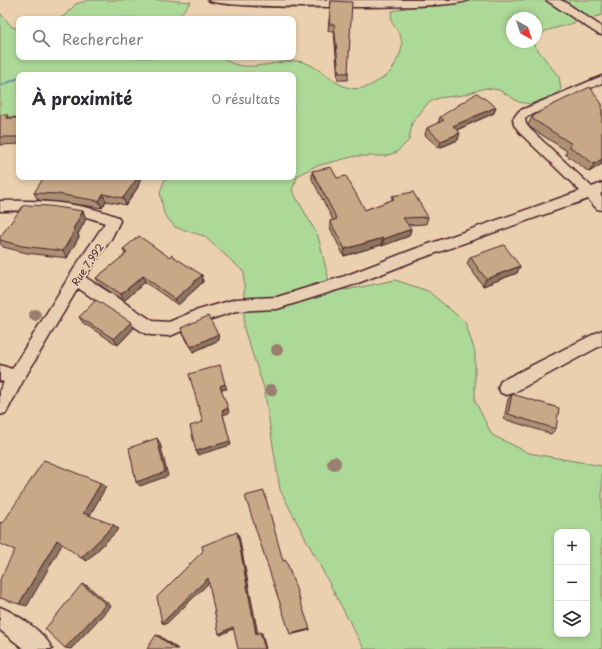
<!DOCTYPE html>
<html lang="fr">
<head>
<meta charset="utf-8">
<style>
	:root { --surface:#fff; --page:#f7f7f7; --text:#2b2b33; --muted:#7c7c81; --line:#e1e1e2 }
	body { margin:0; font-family:"Playpen Sans",sans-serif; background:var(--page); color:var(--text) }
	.controls { position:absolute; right:12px; bottom:12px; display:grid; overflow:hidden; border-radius:8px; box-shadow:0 2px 6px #0003 }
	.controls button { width:36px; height:36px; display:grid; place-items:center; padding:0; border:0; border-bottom:1px solid var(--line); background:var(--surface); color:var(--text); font:20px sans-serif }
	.compass { position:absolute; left:506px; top:12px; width:36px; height:36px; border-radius:50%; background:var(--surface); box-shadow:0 2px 6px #0003; rotate:141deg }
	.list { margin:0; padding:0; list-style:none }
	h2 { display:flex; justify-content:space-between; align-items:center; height:52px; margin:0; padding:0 16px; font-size:17px }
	h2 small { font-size:13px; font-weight:400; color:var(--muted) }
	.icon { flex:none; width:22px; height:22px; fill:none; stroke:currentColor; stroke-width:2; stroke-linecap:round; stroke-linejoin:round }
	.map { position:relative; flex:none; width:602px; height:649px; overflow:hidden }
	.search { position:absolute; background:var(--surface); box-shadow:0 2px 6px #0003; left:16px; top:16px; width:280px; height:44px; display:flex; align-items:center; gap:10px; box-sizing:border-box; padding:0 14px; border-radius:8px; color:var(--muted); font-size:15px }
	.panel { position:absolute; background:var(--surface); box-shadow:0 2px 6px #0003; left:16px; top:72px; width:280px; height:108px; border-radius:8px }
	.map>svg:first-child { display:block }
	.green { fill:#add998; stroke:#7c7c62; fill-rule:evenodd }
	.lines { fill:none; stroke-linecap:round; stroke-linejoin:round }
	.stream { fill:#72909e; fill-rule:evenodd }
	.minor-casing { stroke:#4a1f2b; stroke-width:3 }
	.minor { fill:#e9cfb1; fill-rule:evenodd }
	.tree { fill:#9a7e6f }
	.wall { fill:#ac9073; stroke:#4a1f2b }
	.shaded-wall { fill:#8c765e; stroke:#4a1f2b }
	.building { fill:#c8a886; stroke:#4a1f2b }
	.labels { text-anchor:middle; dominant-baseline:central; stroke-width:4; stroke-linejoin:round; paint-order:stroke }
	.street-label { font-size:10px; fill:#4a1f2b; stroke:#e9cfb1 }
</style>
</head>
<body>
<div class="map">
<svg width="602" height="649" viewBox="0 0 602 649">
	<rect width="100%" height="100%" fill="#ead0ae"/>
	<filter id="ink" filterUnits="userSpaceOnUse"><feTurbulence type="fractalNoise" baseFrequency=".025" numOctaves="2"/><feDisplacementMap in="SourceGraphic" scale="8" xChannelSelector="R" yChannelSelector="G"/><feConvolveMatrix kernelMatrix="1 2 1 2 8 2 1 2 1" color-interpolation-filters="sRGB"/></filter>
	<g filter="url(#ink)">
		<!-- green -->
		<g class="green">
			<polygon points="89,0 167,0 191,2 176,19 57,19 64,16 76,4"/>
			<path d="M440 0H602V15L545 31 534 45 559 77 561 89 556 95 530 104 519 102 499 90 485 88 463 95 438 98 428 103 412 123 409 140 397 152 385 156H356L316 166 298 175 292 190 318 236 330 285 346 290 395 280 428 291 465 322 475 352V401L492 435 529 453 602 466V649H364L280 490 264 388 244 329V272L204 236 175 227 164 214 160 192 166 177H293V75H19V117H0V13L12 27 19 29V57H222C242 75 272 61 295 61 322 60 340 104 375 83 391 73 391 73 399 56 406 41 399 33 391 21L392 11ZM512 18H536V42H512ZM557 532H587V634H557Z"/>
		</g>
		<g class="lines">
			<!-- stream -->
			<polygon class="stream" points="18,77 19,77 19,79 0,87 0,85"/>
			<!-- minor casing -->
			<g class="minor-casing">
				<g id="minor">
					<path d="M208 0H468C462 7 357 7 341 7 324 7 214 7 208 0Z"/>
					<polygon points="546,0 560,0 565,2 602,27 602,35 598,34"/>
					<path d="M602 76V83L527 117 525 119 526 124 530 129 592 187 602 183V193L600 194 602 197V210L597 209 588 199 422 258 353 285 277 309 236 311 205 321 170 336 150 335 144 333 78 288 24 379 6 413 0 415V390L4 382 0 381V365L12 369 77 264 105 223C72 210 35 210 0 211V201C41 200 80 202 118 217L120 221 111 239 85 277 153 321 169 322 195 311 236 299 277 297 345 276 412 250 580 191 522 135 514 125 513 119 519 111Z"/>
					<polygon points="602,330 602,345 513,393 507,395 501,393 498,387 501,381"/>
					<path d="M0 607C17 614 45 632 52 649H24L0 630Z"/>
				</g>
			</g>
			<!-- minor -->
			<use href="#minor" class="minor"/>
		</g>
		<!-- trees -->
		<g class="tree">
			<circle cx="35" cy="315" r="6"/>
			<circle cx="277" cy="350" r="6"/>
			<circle cx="271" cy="390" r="6"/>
			<circle cx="334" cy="463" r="7"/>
		</g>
		<!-- wall -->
		<g class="wall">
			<polygon points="331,1 348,73 348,80 338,80 334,31 328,31"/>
			<polygon points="602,104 602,164 589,172 565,154 567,151 531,128 528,125 532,117"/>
			<polygon points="496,107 494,113 457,130 458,140 439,148 425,135 427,128 438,123 440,117"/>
			<polygon points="0,115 10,118 19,118 19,144 0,145"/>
			<polygon points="312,171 337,178 365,210 392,200 392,196 428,217 426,224 408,225 411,229 409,236 382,246 381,245 344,256 330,228 330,221 333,220 312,179"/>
			<polygon points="138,187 126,205 106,201 102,208 60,202 38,200 34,193"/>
			<polygon points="83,211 86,219 78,234 79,237 67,258 27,253 3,247 0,243 0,237"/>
			<polygon points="123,249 169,257 202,275 203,282 178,305 145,282 124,301 100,285 96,278 125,255"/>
			<polygon points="470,257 520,266 517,273 483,286 467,264"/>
			<polygon points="79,317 131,322 134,328 118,345 83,323"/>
			<polygon points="181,328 218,334 219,340 193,352 183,334"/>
			<polygon points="512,394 556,429 551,434 504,419 508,399"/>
		</g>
		<!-- shaded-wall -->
		<g class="shaded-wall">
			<polygon points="496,107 494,113 452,132 453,126"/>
			<polygon points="460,133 458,140 439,148 441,141"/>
			<polygon points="602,159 602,164 589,172 594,164"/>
			<polygon points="136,177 141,177 138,187 126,205 123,198"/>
			<polygon points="103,194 106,201 102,208 99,201"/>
			<polygon points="83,211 86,219 78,234 79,237 67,258 63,251 73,229"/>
			<polygon points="411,229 409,236 382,246 384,239"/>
			<polygon points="383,238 381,245 344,256 345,249"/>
			<polygon points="520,266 517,273 483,286 486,279"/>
			<polygon points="202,275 203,282 178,305 175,299"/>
			<polygon points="143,276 145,282 124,301 121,294"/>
			<polygon points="131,322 134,328 118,345 114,339"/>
			<polygon points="218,334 219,340 193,352 191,347"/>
			<polygon points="225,384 227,389 221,390 220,386"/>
			<polygon points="228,408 229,413 223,415 231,445 198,455 196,451 222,411"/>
			<polygon points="157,438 160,443 168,476 140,486 136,482"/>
			<polygon points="101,483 106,487 89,517 83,513"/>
			<polygon points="114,525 119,529 87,561 81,558"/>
			<polygon points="237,532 239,536 258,634 256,634"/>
			<polygon points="57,540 63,543 27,606 19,604"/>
			<polygon points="208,578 211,581 166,624 162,623"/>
			<polygon points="82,584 88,586 111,606 71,649 65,648"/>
			<polygon points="233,627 235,628 221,635 219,634"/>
			<polygon points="310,629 310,630 290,635 290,634"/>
			<polygon points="260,632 262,633 266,649 265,649"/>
			<polygon points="156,635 160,636 178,649 176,649"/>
		</g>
		<!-- building -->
		<g class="building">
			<polygon points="331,1 352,2 348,73 339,73 334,24 329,24"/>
			<polygon points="590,87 602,104 602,159 594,164 569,146 572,144 534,120 532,117 546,108"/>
			<polygon points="477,93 496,107 453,126 460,133 441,141 427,128 444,120 440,117"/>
			<polygon points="0,115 8,115 6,118 19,118 19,137 0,137"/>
			<polygon points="331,167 337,178 346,176 365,210 394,199 392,196 413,192 428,217 403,218 411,229 384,239 383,238 345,249 330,221 337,219 312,171"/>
			<polygon points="44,177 136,177 136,180 123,198 103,194 99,201 57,194 34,193"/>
			<polygon points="26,205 49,206 83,211 73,229 75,230 63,251 22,246 0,240 0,237 23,206"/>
			<polygon points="139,236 169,257 171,255 202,275 175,299 143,276 121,294 96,278 127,253 123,249"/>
			<polygon points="504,245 520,266 486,279 470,257"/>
			<polygon points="96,300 131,322 114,339 79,317"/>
			<polygon points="208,316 218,334 191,347 181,328"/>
			<polygon points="220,365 225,384 220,386 228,408 222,411 230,441 196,451 190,426 203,422 189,374"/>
			<polygon points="512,394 559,408 556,429 508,414"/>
			<polygon points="157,438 165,472 136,482 129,448"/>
			<polygon points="44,460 101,483 83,513 114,525 81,558 57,540 19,604 0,598 0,579 15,550 0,544 0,522 3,523"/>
			<polygon points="264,491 283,561 286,560 310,629 290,634 245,496"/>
			<polygon points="237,532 256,634 260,632 265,649 238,649 233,627 219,634 208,578 162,623 157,597 203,551 202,546"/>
			<polygon points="82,584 106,604 65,648 45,629"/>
			<polygon points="156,635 176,649 147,649"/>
		</g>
	</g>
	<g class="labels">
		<!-- street labels -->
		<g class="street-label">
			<text transform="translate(87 264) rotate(-56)">Rue 7.992</text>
		</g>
	</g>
</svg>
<div class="controls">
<button>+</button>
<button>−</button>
<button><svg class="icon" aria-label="layers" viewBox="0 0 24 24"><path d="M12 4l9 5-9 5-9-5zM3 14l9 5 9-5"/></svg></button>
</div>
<svg class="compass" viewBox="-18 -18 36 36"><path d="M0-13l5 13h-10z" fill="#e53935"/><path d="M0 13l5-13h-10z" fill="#7c7c81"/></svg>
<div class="search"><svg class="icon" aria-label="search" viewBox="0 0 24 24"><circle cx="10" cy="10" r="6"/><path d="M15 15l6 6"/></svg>Rechercher</div>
<section class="panel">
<h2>À proximité<small>0 résultats</small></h2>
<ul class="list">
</ul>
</section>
</div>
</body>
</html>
